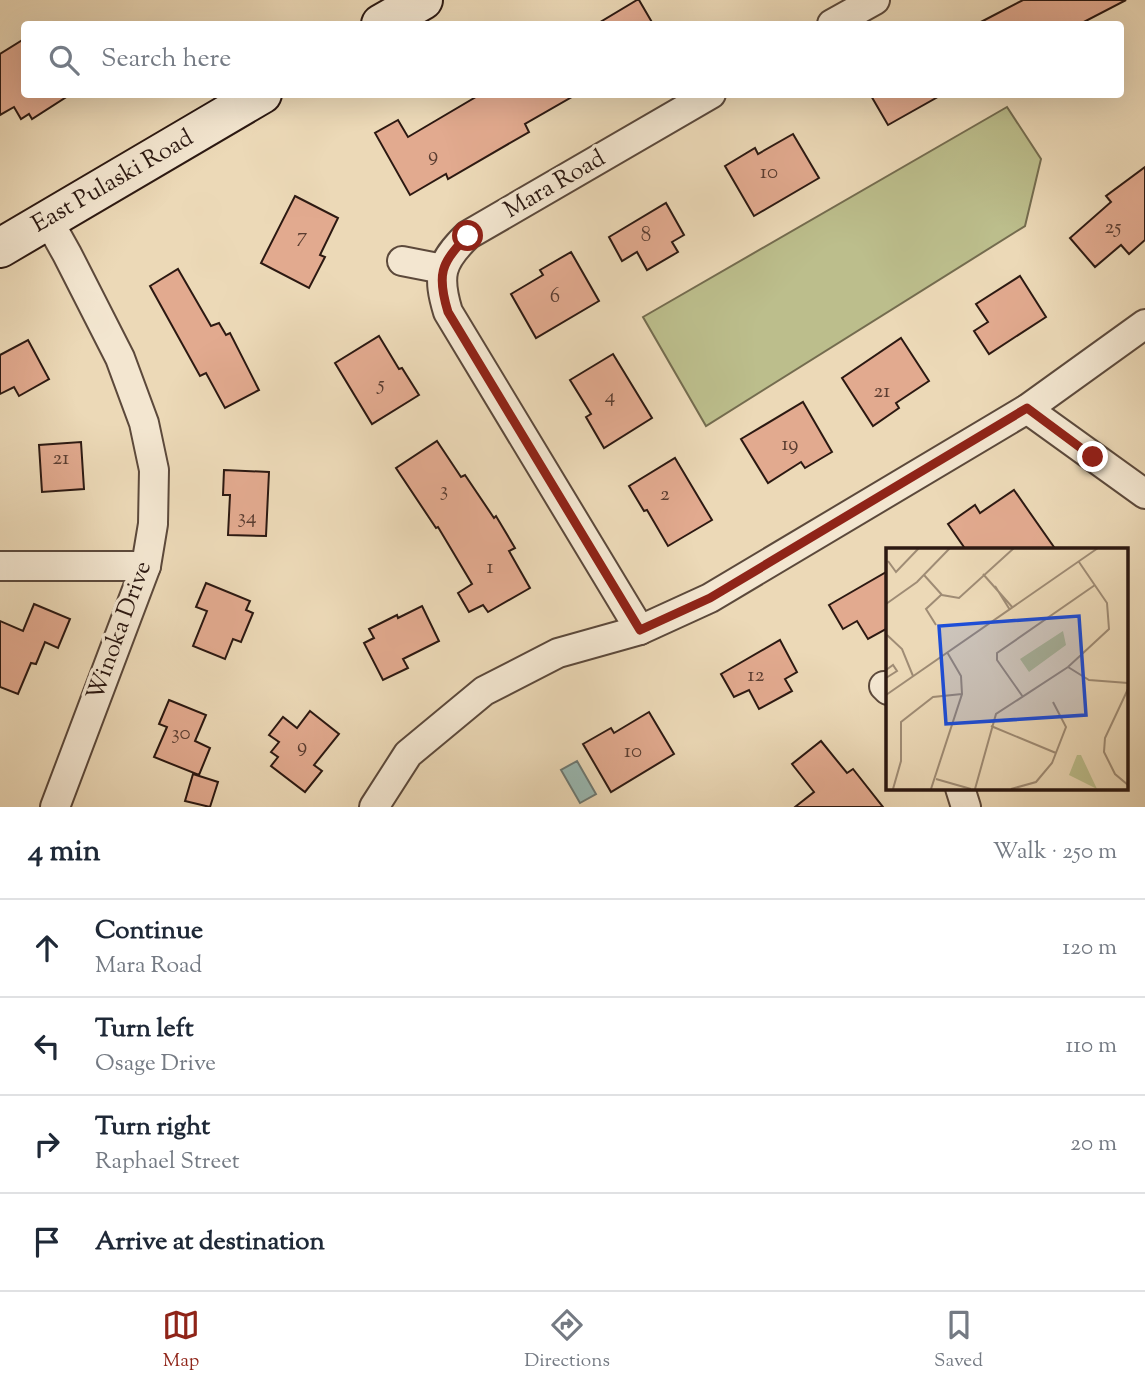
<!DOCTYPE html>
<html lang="en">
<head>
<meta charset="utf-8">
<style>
	:root { --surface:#fff; --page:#f6f6f7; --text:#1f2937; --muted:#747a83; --line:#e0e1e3; --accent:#8f2418 }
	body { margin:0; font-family:"Sorts Mill Goudy",serif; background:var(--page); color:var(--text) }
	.stop { position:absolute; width:21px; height:21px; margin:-16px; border:5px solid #8f2418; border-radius:50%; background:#fff }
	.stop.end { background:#8f2418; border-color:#fff; box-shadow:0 2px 7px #0008 }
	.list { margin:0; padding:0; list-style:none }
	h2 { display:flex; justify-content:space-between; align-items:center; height:91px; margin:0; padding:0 28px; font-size:30px }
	h2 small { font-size:23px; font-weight:400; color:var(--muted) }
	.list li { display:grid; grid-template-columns:46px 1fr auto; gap:21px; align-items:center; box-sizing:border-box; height:98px; padding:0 28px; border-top:2px solid var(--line) }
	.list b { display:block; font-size:26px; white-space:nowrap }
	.list p { margin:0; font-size:23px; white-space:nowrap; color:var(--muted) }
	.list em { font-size:23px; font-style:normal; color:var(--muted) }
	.icon { flex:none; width:38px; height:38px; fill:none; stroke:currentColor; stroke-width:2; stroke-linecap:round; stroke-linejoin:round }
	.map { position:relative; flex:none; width:1145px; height:807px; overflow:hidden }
	.search { position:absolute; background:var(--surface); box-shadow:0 7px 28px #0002; left:21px; right:21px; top:21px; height:77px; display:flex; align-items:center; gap:18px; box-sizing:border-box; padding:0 24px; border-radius:7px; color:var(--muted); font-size:26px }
	.sheet { height:483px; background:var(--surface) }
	nav { display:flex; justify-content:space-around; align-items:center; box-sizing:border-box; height:98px; border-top:2px solid var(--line); background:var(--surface); font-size:19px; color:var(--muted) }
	nav a { display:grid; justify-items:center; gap:4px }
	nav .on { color:var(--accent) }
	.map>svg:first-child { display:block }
	.green { fill:#bcbe8c; stroke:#746c4f; stroke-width:2 }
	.water { fill:#99b9b3; stroke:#6d7973; stroke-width:2 }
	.building { fill:#e2aa8f; stroke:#2c1912; stroke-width:2 }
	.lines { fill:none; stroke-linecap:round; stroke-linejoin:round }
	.street-casing { stroke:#5c493b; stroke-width:32 }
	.secondary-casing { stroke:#2c1912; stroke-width:42 }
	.street { stroke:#f3e6d0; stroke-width:28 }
	.secondary { stroke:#f3e6d0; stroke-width:38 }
	.route { stroke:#8f2418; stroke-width:9 }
	.labels { text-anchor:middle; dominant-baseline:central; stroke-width:7; stroke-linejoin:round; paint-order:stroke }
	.number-label { font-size:21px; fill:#5a3d31 }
	.street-label { font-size:24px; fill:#2c1912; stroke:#f3e6d0 }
	.inset-road { fill:none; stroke:#9f8c75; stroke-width:2 }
	.view { fill:#1d4ed8; fill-opacity:0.15; stroke:#1d4ed8; stroke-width:3.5 }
	.inset-edge { fill:none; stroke:#2c1912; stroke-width:3.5 }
</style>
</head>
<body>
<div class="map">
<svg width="1145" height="807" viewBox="0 0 1145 807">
	<rect width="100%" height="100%" fill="#ecd9b7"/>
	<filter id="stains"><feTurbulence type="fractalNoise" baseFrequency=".00286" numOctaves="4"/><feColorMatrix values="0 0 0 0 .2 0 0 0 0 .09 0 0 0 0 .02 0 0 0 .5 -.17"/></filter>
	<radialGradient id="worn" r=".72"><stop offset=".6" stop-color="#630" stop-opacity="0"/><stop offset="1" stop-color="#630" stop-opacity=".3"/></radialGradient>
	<!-- green -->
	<polygon class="green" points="1007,107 1041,159 1025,226 706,426 643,317"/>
	<!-- water -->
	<polygon class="water" points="577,761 596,794 580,803 561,770"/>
	<!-- building -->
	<g class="building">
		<polygon points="637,0 639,0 653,24 597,24"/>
		<polygon points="1023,0 1126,0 1080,24 977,24"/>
		<polygon points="24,39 24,94 71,94 32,119 29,114 21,119 14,107 0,115 0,54"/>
		<polygon points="481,94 577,94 525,124 529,132 448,179 446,174 410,195 375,133 398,120 408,137"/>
		<polygon points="870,94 943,94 888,125"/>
		<polygon points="793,134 819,178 754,216 725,166 755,148 758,154"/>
		<polygon points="1145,167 1145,240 1129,254 1121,245 1095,267 1070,238 1111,202 1106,196"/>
		<polygon points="295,196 338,218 320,255 325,257 309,288 261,263"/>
		<polygon points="666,203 684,235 672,242 678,252 647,270 637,252 622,261 609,237"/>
		<polygon points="571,252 599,301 536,338 511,294 543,275 540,270"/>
		<polygon points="178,269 211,326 219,323 226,335 230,333 259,390 225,408 206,373 200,376 150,286"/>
		<polygon points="1020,276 1046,317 989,354 974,331 988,322 976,304"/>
		<polygon points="379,336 399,369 402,368 419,395 372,424 335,363"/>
		<polygon points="901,338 929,381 896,403 899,408 873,426 842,378"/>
		<polygon points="28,340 49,379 19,396 14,387 0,394 0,355"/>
		<polygon points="613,354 652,418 604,448 586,417 591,414 570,380"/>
		<polygon points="803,402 832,452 805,468 801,462 768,483 741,439"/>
		<polygon points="437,441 461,477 465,475 494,518 496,516 515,548 509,551 530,588 488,612 483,605 469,612 458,593 472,584 438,527 436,528 396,468"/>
		<polygon points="81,442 84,489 42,492 39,445"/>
		<polygon points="675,458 712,520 668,546 647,510 644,511 629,486"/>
		<polygon points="224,470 269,472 266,536 228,535 230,495 223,495"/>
		<polygon points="1014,490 1056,550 966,550 948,524 975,505 980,513"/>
		<polygon points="888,571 888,628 868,639 857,621 843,629 829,605"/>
		<polygon points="206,583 250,601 246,610 253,613 241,642 233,639 225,659 193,646 207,611 196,607"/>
		<polygon points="34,604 70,619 58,648 45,642 36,664 31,663 18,694 0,687 0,621 23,631"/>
		<polygon points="422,606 439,641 403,659 408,668 383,680 364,643 374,638 369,629 397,615 398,618"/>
		<polygon points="780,640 797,672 785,679 792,691 759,709 749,690 734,697 721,674"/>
		<polygon points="169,700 206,715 195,741 210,748 199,775 154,757 167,727 159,724"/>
		<polygon points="310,711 339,734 314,765 322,771 305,792 271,766 278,757 271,752 279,742 269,735 283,717 297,728"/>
		<polygon points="649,712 674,754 611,792 583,744 611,728 614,733"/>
		<polygon points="821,741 847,773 853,769 883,807 795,807 814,792 792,764"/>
		<polygon points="193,774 218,782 210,807 185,801"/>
	</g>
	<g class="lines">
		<!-- street casing -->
		<g class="street-casing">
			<g id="street">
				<polyline points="832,24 875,0"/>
				<polyline points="48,220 67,254 120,358 144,423 154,470 153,524 146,566 55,807"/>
				<polyline points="402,261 443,269"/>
				<polyline points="1027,409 1145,494"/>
				<polyline points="0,566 146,566"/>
				<path d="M640 630 448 312C437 276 440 262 468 235L711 94"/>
				<polyline points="884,686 888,690"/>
				<polyline points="960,788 966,807"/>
				<polyline points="374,807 408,754 484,691 558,653 640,630 710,598 1027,409 1145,324"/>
			</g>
		</g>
		<!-- secondary casing -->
		<g class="secondary-casing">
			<g id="secondary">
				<polyline points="381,24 423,0"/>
				<polyline points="0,248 262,94"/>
			</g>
		</g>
		<!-- street -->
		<use href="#street" class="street"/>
		<!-- secondary -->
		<use href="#secondary" class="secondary"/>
	</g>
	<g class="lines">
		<!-- route -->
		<path class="route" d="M468 236C440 262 437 276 448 312L640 630 710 598 1027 408 1093 457"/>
	</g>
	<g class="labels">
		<!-- number labels -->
		<g class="number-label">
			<text x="433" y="156">9</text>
			<text x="769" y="173">10</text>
			<text x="1113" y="228">25</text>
			<text x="646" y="236">8</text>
			<text x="302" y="237">7</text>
			<text x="555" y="297">6</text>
			<text x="381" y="385">5</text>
			<text x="882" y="392">21</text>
			<text x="610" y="397">4</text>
			<text x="790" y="445">19</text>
			<text x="61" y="459">21</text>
			<text x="444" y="491">3</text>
			<text x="665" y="495">2</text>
			<text x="247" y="518">34</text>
			<text x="490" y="568">1</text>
			<text x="756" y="676">12</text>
			<text x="181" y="734">30</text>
			<text x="302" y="747">9</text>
			<text x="633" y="752">10</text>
		</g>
		<!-- street labels -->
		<g class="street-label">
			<text transform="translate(113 182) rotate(-30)">East Pulaski Road</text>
			<text transform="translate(555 185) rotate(-30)">Mara Road</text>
			<text transform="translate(120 631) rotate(-70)">Winoka Drive</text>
		</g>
	</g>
	<!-- overview -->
	<g transform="translate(886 548)">
		<rect width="242" height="242" fill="#ecd9b7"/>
		<path d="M177 83 180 97 143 124 134 111ZM191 207H195L211 241 183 227Z" fill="#bcbe8c"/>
		<path class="inset-road" d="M2 13 10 24 33 0M97 26 127 60M38 27 56 47 73 50 128 0M109 38 124 62M0 56 31 34 64 0M50 77 40 61 55 47M1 87 16 101 27 128M182 119 203 132 242 135M0 122 7 117 11 123 0 130M242 141 219 190 218 204 229 226 242 237M0 147 212 0M137 149 111 112V105L209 37M105 178 170 205M50 231 85 241M7 241 15 213V174L47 149 76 146M45 241 76 146 75 128 61 104M89 241 110 166 182 119 223 81 221 55 193 14M125 241 150 234 166 215 180 179 167 154"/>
		<path class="view" d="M193 68 200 167 60 176 53 78Z"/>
		<rect width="242" height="242" class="inset-edge"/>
	</g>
	<rect width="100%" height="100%" filter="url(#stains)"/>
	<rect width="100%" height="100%" fill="url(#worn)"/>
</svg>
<div class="stop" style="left:468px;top:236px"></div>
<div class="stop end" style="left:1093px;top:457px"></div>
<div class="search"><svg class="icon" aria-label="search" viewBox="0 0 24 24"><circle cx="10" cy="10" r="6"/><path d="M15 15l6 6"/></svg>Search here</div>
</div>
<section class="sheet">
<h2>4 min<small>Walk · 250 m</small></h2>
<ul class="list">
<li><svg class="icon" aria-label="ahead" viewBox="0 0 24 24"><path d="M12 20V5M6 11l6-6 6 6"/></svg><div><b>Continue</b><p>Mara Road</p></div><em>120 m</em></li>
<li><svg class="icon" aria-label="left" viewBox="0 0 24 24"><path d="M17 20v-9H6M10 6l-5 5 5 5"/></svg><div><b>Turn left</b><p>Osage Drive</p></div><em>110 m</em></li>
<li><svg class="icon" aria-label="right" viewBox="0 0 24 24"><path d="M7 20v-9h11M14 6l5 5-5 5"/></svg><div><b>Turn right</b><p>Raphael Street</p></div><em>20 m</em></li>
<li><svg class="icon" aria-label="arrive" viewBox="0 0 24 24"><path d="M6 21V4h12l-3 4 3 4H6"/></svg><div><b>Arrive at destination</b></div></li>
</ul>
</section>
<nav>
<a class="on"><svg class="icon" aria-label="map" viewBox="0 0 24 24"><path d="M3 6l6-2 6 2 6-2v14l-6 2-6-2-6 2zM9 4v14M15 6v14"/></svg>Map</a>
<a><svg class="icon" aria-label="directions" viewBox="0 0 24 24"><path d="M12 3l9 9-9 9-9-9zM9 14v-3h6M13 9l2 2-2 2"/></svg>Directions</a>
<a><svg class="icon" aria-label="saved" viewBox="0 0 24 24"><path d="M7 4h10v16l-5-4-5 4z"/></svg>Saved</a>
</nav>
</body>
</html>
